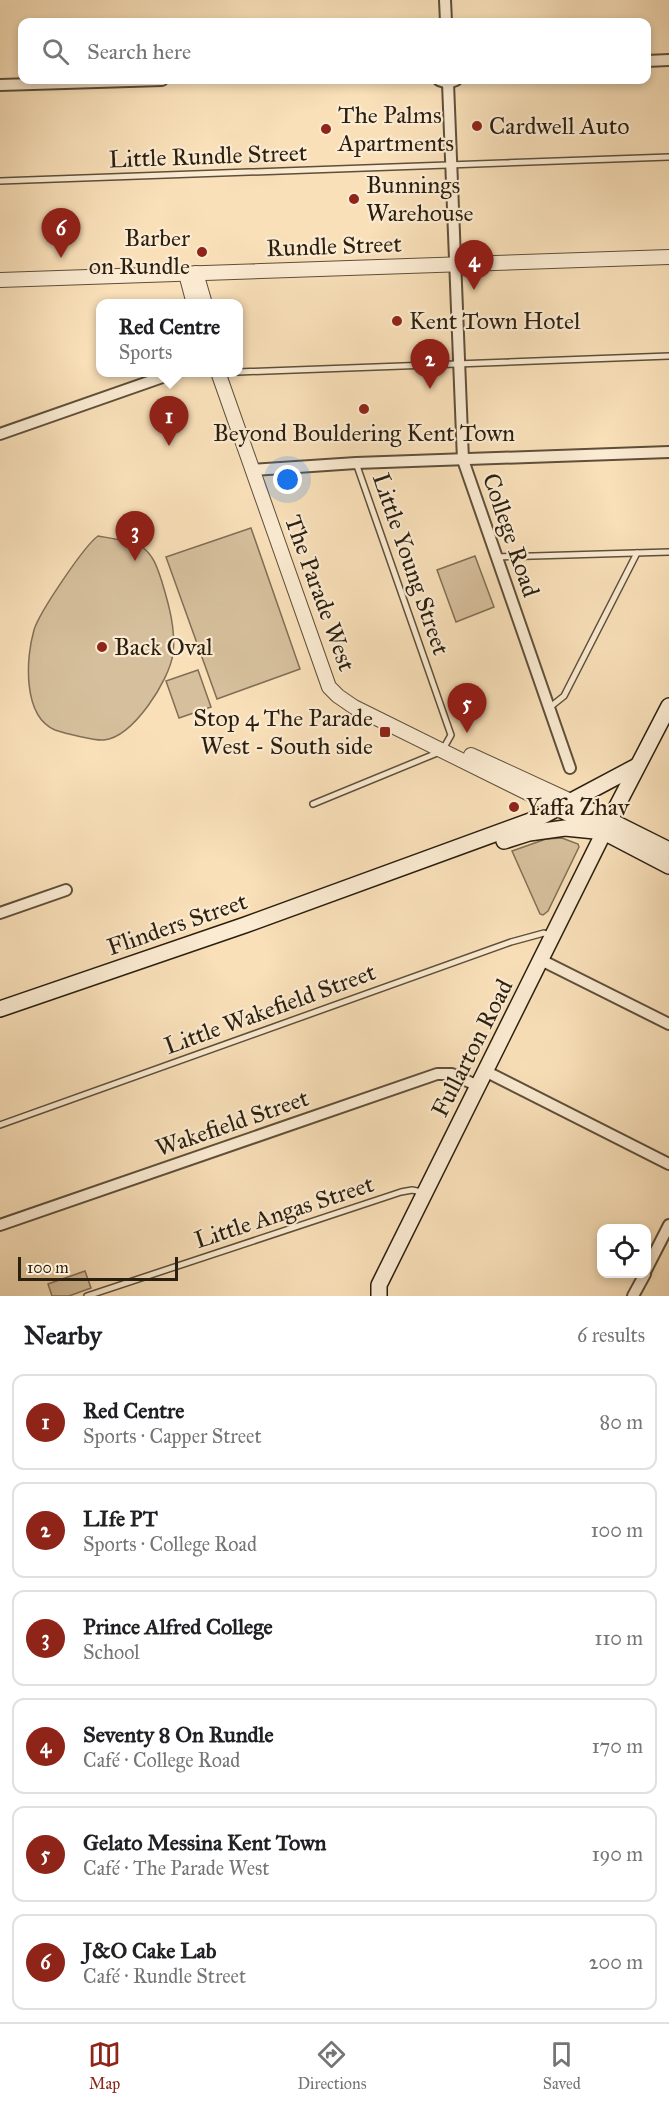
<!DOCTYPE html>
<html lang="en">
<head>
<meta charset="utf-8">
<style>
	:root { --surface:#fff; --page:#f6f6f6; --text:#202124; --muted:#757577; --line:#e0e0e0; --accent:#8f2418 }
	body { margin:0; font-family:"IM FELL Great Primer",serif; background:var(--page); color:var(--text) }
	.controls { position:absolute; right:18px; bottom:18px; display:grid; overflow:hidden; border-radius:12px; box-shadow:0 3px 9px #0003 }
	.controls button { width:54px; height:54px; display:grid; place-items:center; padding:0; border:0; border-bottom:2px solid var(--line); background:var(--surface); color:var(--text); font:30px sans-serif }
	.scale { position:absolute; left:18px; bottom:15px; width:160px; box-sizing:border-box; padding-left:6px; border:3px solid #2b1f0f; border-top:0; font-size:16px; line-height:21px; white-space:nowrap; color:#2b1f0f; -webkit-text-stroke:4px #fbebd2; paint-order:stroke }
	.you { position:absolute; left:288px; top:480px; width:21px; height:21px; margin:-15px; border:4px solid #fff; border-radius:50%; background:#1a73e8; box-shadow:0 0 0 9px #1a73e833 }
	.badge { display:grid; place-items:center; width:39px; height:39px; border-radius:50%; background:var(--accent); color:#fff; font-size:20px; font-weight:700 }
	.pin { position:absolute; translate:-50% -50px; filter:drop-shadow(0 2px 3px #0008) }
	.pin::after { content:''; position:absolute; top:32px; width:21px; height:18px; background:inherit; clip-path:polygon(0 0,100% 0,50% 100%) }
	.popup { position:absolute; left:96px; top:299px; width:147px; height:78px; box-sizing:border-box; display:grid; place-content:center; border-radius:12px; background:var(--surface); filter:drop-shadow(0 2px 4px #0005); font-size:20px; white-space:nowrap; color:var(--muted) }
	.popup b { font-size:22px; color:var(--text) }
	.popup::after { content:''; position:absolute; left:50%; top:100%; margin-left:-12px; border:12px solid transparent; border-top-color:var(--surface) }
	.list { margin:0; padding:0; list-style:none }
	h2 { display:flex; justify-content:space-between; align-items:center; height:78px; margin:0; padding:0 24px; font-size:26px }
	h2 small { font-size:20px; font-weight:400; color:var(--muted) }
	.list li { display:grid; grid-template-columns:39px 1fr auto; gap:18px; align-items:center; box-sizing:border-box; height:96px; margin:0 12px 12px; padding:0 12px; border:2px solid var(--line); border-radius:12px }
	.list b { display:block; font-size:22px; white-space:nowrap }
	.list p { margin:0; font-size:20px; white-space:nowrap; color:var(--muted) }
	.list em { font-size:20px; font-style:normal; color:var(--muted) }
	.icon { flex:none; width:33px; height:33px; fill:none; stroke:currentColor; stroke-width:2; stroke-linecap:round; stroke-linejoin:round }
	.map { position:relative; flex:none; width:669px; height:1296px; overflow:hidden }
	.search { position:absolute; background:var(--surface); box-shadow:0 3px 9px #0003; left:18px; right:18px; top:18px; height:66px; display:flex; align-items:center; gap:15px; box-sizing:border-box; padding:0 21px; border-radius:12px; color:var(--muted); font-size:22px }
	.sheet { height:726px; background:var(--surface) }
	nav { display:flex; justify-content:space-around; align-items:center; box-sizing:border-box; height:84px; border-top:2px solid var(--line); background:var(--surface); font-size:16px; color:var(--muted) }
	nav a { display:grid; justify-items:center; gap:3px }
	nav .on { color:var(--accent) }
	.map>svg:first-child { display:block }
	.green { fill:#d6bf9c; stroke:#806f56; stroke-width:1.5 }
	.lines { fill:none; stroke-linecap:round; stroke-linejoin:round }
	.service-casing { stroke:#5e4f3a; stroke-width:8 }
	.minor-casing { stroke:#5e4f3a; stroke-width:14 }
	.tertiary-casing { stroke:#5e4f3a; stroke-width:16 }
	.secondary-casing { stroke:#2b1f0f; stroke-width:18 }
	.service { stroke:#fbebd2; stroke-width:5 }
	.minor { stroke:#fbebd2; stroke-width:10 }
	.tertiary { stroke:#fbebd2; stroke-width:14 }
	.secondary { stroke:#fbebd2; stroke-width:15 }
	.poi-dot { fill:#8f2418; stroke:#fbebd2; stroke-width:2 }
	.labels { text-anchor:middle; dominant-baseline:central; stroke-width:4.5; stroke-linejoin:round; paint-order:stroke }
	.poi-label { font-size:24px; fill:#2b1f0f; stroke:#fbebd2; text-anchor:start }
	.street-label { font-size:24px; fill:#2b1f0f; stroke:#fbebd2 }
</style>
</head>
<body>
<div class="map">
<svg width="669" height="1296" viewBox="0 0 669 1296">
	<rect width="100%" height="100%" fill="#f9e0b9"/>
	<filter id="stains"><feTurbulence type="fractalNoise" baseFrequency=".00333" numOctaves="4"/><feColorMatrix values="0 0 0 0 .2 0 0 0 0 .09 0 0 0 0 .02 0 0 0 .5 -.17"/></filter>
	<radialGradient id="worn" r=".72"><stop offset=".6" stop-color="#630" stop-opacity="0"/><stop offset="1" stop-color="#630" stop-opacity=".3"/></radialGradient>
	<!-- green -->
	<g class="green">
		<polygon points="251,528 300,669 217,699 166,557"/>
		<path d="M98 536C109 538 133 541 142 547 154 555 158 570 162 582 169 605 176 630 173 654 169 681 133 737 104 740 95 741 64 733 55 730 22 716 26 657 34 630 39 613 84 546 98 536Z"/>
		<polygon points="475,556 494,607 456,622 437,570"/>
		<polygon points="198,670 211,707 179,718 166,681"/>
		<polygon points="562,838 578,844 579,847 548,911 543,915 540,914 512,851 546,839"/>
		<polygon points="85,1271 91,1288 69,1296 52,1296 48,1284"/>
	</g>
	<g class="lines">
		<!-- service casing -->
		<g class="service-casing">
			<g id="service">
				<polyline points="0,181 669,157"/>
				<polyline points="238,372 669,356"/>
				<polyline points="220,375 233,372"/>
				<polyline points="497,557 669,552"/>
				<polyline points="549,708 564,696 637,553"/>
				<polyline points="313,804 442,751 451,735 356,463"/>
				<polyline points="0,1125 511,942 544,933 552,936"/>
				<polyline points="87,1296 401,1192 412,1190 422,1192"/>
			</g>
		</g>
		<!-- minor casing -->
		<g class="minor-casing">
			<g id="minor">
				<polyline points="445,0 446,22"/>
				<polyline points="646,61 669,60"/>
				<polyline points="439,80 448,83 456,80"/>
				<polyline points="448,83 463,460 570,768"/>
				<polyline points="0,85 162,80"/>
				<polyline points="0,434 177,372"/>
				<polyline points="252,470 356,463 669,452"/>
				<polyline points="0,913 66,890"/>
				<polyline points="541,960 669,1024"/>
				<polyline points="485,1071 669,1164"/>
				<polyline points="0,1225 437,1074 452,1074 478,1086"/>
				<polyline points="646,1270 669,1225"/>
				<polyline points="633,1296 645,1274"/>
			</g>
		</g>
		<!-- tertiary casing -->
		<g class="tertiary-casing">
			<g id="tertiary">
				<polyline points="196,273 205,304"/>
				<polyline points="186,274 194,304"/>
				<polyline points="0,280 669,257"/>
				<polyline points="218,372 329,687 338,696 354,707 558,808"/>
				<polyline points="471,755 571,801"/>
			</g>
		</g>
		<!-- secondary casing -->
		<g class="secondary-casing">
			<g id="secondary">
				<polyline points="571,801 669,850"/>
				<polyline points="558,808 669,866"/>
				<polyline points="504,841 529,833 565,828 605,832"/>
				<polyline points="0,1009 245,925 541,817 637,766"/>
				<polyline points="379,1296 379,1285 615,810 669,706"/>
			</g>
		</g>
		<!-- service -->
		<use href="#service" class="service"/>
		<!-- minor -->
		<use href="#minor" class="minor"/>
		<!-- tertiary -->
		<use href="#tertiary" class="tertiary"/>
		<!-- secondary -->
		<use href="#secondary" class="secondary"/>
	</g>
	<!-- markers -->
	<g class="poi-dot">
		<circle cx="477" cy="126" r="6"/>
		<circle cx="326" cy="129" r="6"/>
		<circle cx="354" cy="199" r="6"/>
		<circle cx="202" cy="252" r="6"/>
		<circle cx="397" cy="321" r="6"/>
		<circle cx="364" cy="409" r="6"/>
		<circle cx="102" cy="647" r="6"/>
		<rect x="379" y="726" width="12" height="12" rx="3"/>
		<circle cx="514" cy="807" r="6"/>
	</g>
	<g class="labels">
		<!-- poi labels -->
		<g class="poi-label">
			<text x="338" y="115">The Palms<tspan x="338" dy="28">Apartments</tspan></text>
			<text x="489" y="126">Cardwell Auto</text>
			<text x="366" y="185">Bunnings<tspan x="366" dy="28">Warehouse</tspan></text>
			<text x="190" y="238" text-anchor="end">Barber<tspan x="190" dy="28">on Rundle</tspan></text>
			<text x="409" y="321">Kent Town Hotel</text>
			<text x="364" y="433" text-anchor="middle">Beyond Bouldering Kent Town</text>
			<text x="114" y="647">Back Oval</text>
			<text x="373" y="718" text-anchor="end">Stop 4 The Parade<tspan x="373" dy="28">West - South side</tspan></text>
			<text x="526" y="807">Yaffa Zhav</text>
		</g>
		<!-- street labels -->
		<g class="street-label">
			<text transform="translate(208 156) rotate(-2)">Little Rundle Street</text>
			<text transform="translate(334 246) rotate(-2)">Rundle Street</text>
			<text transform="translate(511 535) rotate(71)">College Road</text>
			<text transform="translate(411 564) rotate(71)">Little Young Street</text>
			<text transform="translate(320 593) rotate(70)">The Parade West</text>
			<text transform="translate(177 924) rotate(-19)">Flinders Street</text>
			<text transform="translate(270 1009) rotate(-20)">Little Wakefield Street</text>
			<text transform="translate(472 1048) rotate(-63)">Fullarton Road</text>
			<text transform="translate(232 1123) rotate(-19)">Wakefield Street</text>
			<text transform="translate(284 1212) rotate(-18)">Little Angas Street</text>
		</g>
	</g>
	<rect width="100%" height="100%" filter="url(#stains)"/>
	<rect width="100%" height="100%" fill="url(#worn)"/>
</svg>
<div class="controls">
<button><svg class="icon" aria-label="locate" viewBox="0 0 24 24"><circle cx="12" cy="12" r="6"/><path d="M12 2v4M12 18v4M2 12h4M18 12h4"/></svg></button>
</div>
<div class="scale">100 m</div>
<div class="you"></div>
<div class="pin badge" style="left:169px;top:446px">1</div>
<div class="popup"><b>Red Centre</b>Sports</div>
<div class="pin badge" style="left:430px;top:389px">2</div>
<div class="pin badge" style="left:135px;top:561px">3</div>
<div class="pin badge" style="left:474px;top:290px">4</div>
<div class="pin badge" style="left:467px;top:733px">5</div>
<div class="pin badge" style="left:61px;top:258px">6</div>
<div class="search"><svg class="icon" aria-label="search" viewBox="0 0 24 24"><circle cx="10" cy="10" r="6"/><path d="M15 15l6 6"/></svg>Search here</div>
</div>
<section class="sheet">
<h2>Nearby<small>6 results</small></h2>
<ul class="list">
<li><span class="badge">1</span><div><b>Red Centre</b><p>Sports · Capper Street</p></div><em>80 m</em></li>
<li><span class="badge">2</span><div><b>LIfe PT</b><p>Sports · College Road</p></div><em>100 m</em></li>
<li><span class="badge">3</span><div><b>Prince Alfred College</b><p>School</p></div><em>110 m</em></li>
<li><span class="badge">4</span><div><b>Seventy 8 On Rundle</b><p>Café · College Road</p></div><em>170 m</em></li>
<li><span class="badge">5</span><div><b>Gelato Messina Kent Town</b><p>Café · The Parade West</p></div><em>190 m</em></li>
<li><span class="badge">6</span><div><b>J&amp;O Cake Lab</b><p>Café · Rundle Street</p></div><em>200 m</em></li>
</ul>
</section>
<nav>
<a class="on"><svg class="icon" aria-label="map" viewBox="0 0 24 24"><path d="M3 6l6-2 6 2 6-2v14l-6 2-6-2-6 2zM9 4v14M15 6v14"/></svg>Map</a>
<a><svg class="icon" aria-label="directions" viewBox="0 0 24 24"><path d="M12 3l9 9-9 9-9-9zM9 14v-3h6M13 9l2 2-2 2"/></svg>Directions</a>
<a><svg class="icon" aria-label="saved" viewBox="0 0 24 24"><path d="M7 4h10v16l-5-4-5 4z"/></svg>Saved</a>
</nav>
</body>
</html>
